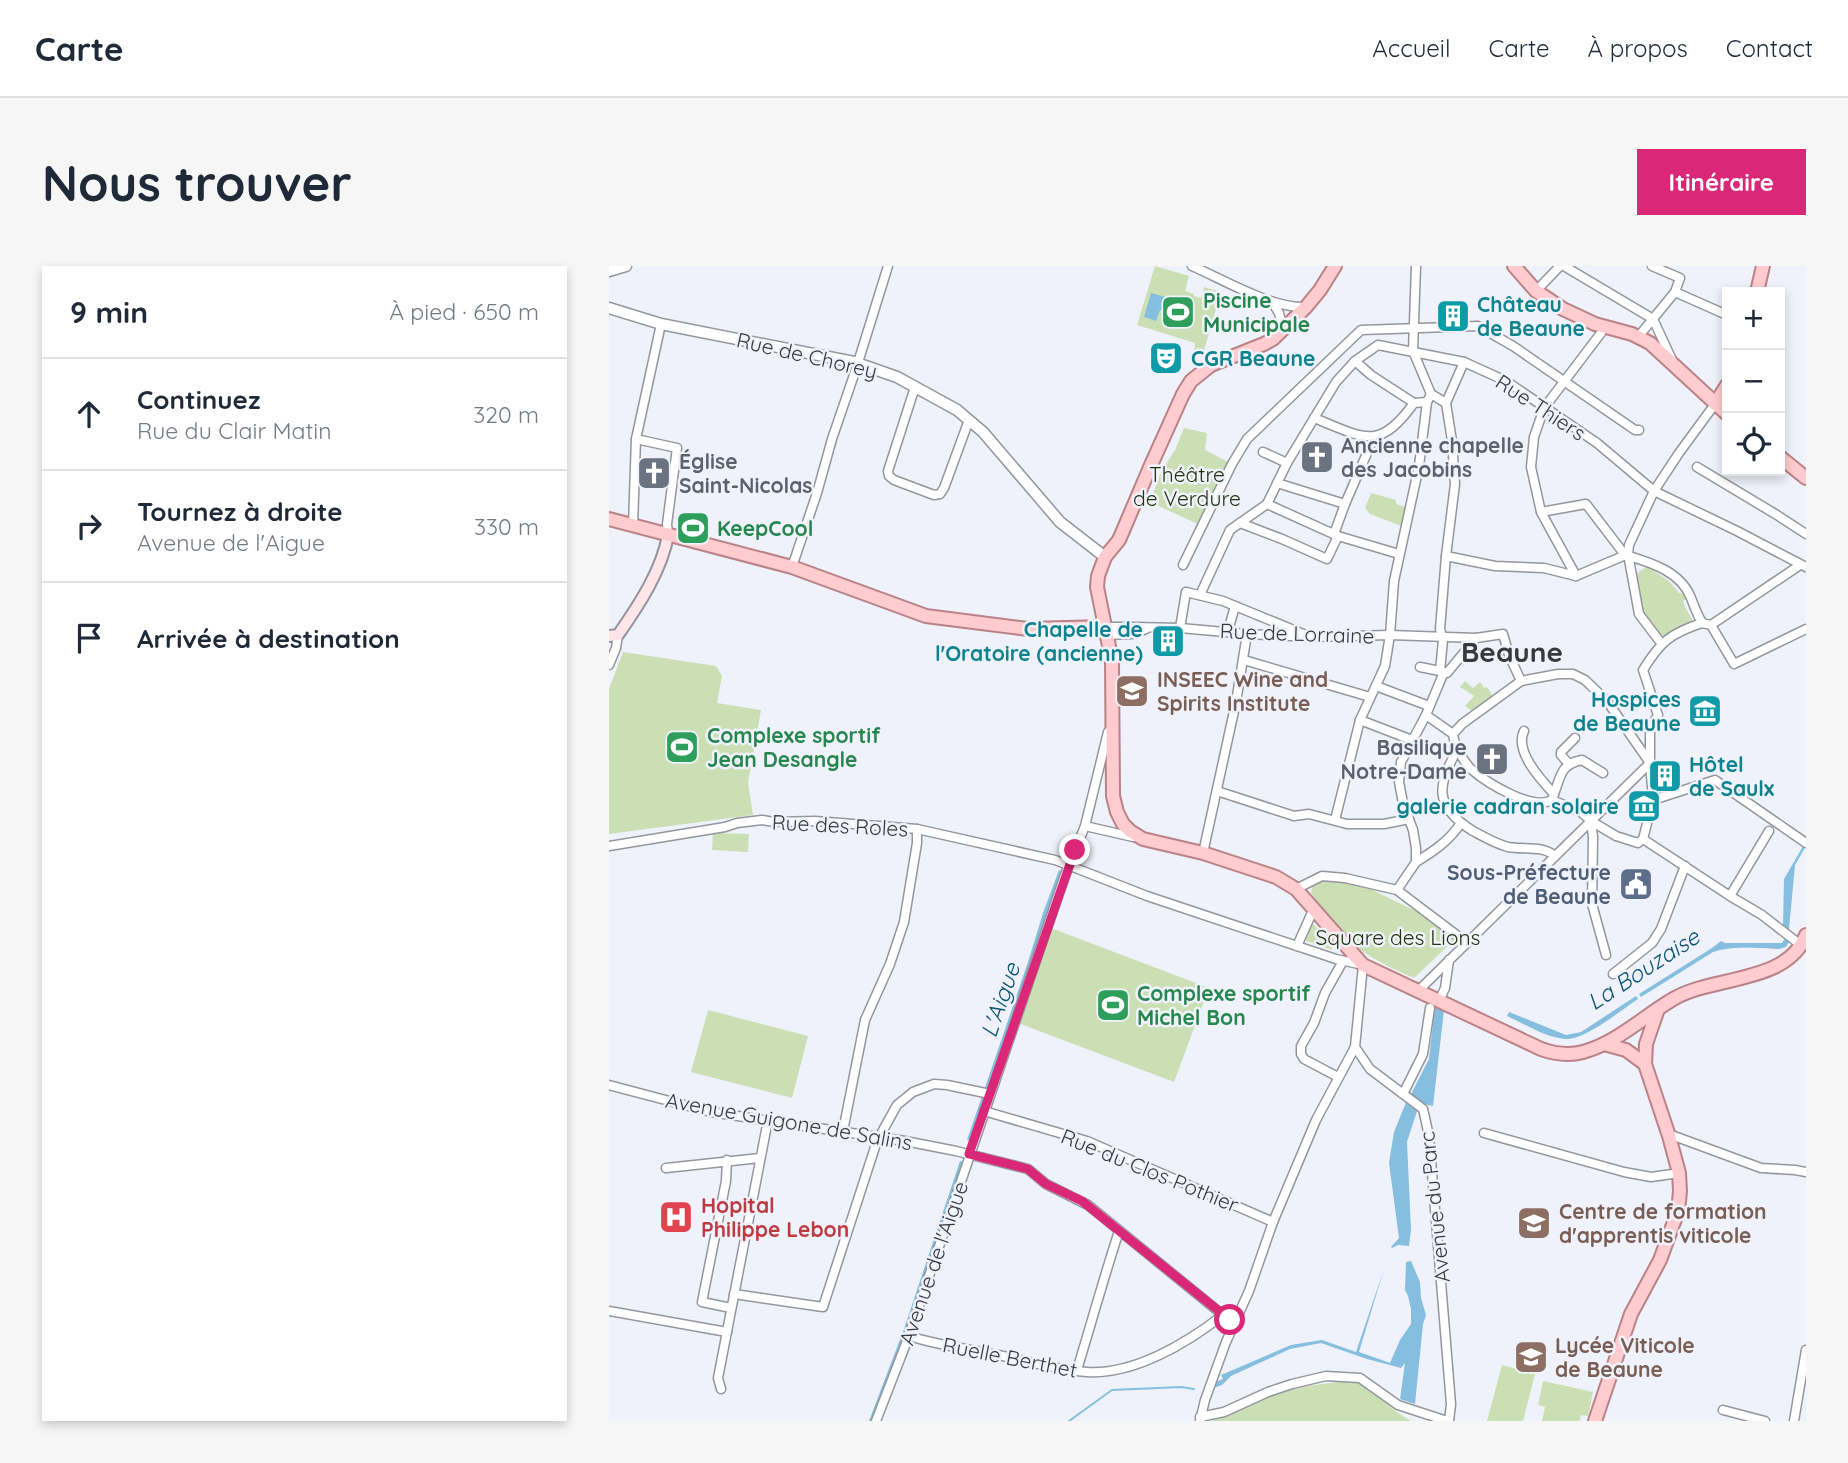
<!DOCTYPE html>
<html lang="fr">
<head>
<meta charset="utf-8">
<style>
	:root { --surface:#fff; --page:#f6f6f7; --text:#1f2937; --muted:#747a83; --line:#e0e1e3; --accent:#db2777 }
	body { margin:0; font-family:Quicksand,sans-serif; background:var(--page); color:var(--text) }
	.controls { position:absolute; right:21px; top:21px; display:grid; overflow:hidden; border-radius:0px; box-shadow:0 4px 10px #0003 }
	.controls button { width:63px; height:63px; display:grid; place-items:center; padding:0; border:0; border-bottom:2px solid var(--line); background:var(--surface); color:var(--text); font:35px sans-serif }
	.stop { position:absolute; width:21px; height:21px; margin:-16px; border:5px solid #db2777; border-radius:50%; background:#fff }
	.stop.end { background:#db2777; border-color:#fff; box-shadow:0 2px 7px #0008 }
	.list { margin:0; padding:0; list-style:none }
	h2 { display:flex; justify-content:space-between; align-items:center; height:91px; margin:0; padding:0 28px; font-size:30px }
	h2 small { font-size:23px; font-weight:400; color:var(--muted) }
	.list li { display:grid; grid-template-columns:46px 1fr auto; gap:21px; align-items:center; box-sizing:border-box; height:112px; padding:0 28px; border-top:2px solid var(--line) }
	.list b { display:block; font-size:26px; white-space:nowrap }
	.list p { margin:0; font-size:23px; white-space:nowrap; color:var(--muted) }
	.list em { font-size:23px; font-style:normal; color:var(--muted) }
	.icon { flex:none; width:38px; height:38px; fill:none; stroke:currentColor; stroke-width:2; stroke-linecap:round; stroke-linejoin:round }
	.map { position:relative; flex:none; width:1197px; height:1155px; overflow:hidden; border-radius:0px }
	header { display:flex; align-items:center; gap:42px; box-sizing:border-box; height:98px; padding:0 35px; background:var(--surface); border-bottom:2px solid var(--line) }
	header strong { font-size:33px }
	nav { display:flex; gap:38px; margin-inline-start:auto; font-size:24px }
	.intro { display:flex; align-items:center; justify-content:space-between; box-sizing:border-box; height:168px; padding:0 42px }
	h1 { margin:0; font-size:49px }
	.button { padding:18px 32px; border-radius:0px; background:var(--accent); color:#fff; font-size:24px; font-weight:700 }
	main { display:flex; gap:42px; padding:0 42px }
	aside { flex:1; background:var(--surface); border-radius:0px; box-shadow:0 4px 10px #0003 }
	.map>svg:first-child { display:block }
	.green { fill:#cbdfb4 }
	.water { fill:#85bedf }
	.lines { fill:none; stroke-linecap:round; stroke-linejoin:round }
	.stream { stroke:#85bedf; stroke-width:2 }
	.minor-casing { stroke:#94969e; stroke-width:11 }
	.tertiary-casing { stroke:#94969e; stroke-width:13 }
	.secondary-casing { stroke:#94969e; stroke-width:14 }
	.primary-casing { stroke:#b98286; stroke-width:16 }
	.minor { stroke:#fff; stroke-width:8 }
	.tertiary { stroke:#fff; stroke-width:10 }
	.secondary { stroke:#ffe5e7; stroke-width:10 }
	.primary { stroke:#fecbce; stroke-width:12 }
	.route { stroke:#db2777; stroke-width:9 }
	.labels { text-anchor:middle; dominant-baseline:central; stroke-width:5; stroke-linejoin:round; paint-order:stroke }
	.leisure-label { font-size:21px; font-weight:bold; fill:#27864d; stroke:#eff2fb; text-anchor:start }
	.culture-label { font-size:21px; font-weight:bold; fill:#0d838f; stroke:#eff2fb; text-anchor:start }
	.street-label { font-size:21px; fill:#38393d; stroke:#eff2fb }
	.worship-label { font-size:21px; font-weight:bold; fill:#5b616d; stroke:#eff2fb; text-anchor:start }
	.park-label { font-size:21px; fill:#23320b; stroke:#eff2fb }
	.education-label { font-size:21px; font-weight:bold; fill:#785e54; stroke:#eff2fb; text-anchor:start }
	.service-label { font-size:21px; font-weight:bold; fill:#4e5e75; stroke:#eff2fb; text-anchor:end }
	.health-label { font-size:21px; font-weight:bold; fill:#be3a42; stroke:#eff2fb; text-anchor:start }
	.water-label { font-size:23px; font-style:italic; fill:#0a5474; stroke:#eff2fb }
	.district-label { font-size:28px; font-weight:bold; fill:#38393d; stroke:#eff2fb }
</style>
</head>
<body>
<header>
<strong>Carte</strong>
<nav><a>Accueil</a><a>Carte</a><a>À propos</a><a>Contact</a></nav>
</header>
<div class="intro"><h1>Nous trouver</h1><a class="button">Itinéraire</a></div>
<main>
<aside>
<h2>9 min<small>À pied · 650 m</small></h2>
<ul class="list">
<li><svg class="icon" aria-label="ahead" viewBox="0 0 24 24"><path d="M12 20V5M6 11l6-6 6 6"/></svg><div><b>Continuez</b><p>Rue du Clair Matin</p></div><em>320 m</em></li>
<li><svg class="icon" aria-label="right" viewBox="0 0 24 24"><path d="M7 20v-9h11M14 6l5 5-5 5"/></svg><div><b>Tournez à droite</b><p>Avenue de l'Aigue</p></div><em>330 m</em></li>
<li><svg class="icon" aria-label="arrive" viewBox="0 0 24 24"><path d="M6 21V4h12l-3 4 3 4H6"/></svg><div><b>Arrivée à destination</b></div></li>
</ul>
</aside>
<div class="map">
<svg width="1197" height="1155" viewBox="0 0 1197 1155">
	<rect width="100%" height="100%" fill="#eff2fb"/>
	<!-- green -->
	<g class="green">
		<polygon points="546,0 580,10 576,25 585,28 585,30 592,32 595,21 612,26 594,88 585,85 586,77 528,59"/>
		<polygon points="575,162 598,167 596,184 621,197 591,259 541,236 552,206 566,184"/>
		<polygon points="762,227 787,234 787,238 799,242 795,261 761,248 756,242"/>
		<polygon points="1038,300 1061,316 1070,327 1076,327 1079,332 1074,335 1076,341 1084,355 1052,373 1032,342 1026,309"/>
		<polygon points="14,386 107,400 113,410 108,437 152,444 139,517 144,549 0,568 0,423"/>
		<polygon points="856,415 864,422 871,416 875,422 878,421 884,430 864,446 856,440 865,430 851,421"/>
		<polygon points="104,567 140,568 139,586 103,584"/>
		<path d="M718 614 749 617 817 650 845 671 846 673 805 712C786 704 767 695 750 683 731 667 716 647 702 627L704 619Z"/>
		<polygon points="701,654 723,679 723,684 692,673"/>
		<polygon points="442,662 600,722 565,816 409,757"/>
		<polygon points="99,744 199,770 183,832 82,806"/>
		<polygon points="893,1099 926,1108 914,1155 878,1155"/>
		<path d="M739 1115C760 1117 768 1128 783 1142 788 1147 796 1151 802 1155H601C623 1149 642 1137 663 1129 688 1120 712 1118 739 1115Z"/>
		<polygon points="934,1115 984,1126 979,1150 972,1149 971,1155 933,1155 936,1141 929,1139"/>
	</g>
	<!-- water -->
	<g class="water">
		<polygon points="542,27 567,34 563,47 551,44 547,55 535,51"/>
		<path d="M1197 575V580L1186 599 1180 663V676L1177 681 1170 683C1148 682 1125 679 1104 686L1032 731 1030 728 1103 682 1112 675 1116 677H1173L1176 672V661L1174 659 1175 613Z"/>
		<polygon points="450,604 453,605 361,875 358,874 419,696 434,647"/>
		<path d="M1027 730 1029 733C1012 744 975 775 956 773 937 772 916 758 898 750L900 746 957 769 972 766Z"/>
		<polygon points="826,740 835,744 824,840 815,838 802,828 820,793"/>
		<polygon points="798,834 809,842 798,876 802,964 800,980 789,979 783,982 782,981 790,972 780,897 785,866"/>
		<polygon points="351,895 355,896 299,1062 264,1155 260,1155 295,1063"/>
		<polygon points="802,995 811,1016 812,1032 817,1049 814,1058 806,1138 791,1133 796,1097 792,1102 758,1093 712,1077 681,1083 622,1110 613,1119 604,1122 606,1116 614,1113 612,1109 682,1079 713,1074 747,1086 775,1003 750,1086 781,1097 791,1074 802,1058 802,1043 799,1030 796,1024 797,996"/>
	</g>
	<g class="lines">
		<!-- stream -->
		<polyline class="stream" points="460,1155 503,1124 572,1121 585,1123"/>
		<!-- minor casing -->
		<g class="minor-casing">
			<g id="minor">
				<path d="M583 0C615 14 664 43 697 41"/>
				<polyline points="807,0 804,85 822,128"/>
				<polyline points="955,0 1044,53 1063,94"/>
				<polyline points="927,25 951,0"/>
				<polyline points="1066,26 1118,49"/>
				<polyline points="663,36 670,47 674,64"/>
				<polyline points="1029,71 1066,26 1071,12 1043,0"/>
				<polyline points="746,95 762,109 805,137"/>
				<polyline points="855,96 837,137 843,175 846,218 837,290 831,363 834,374 831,405 838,407 867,372"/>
				<polyline points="306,121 279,205 280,210 285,214 325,229 331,228 335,222 360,154"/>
				<path d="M705 152C754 171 769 187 805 137L818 136"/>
				<polyline points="27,173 68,182 58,258 59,269"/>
				<polyline points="654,186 678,197"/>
				<polyline points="1088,201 1168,249 1197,268"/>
				<polyline points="668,217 736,238"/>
				<polyline points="658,238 729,270 790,288"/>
				<polyline points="932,246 977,238 1016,289"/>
				<polyline points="631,257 673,273 718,293 729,270"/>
				<polyline points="24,259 27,173 52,58"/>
				<polyline points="725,268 736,238 765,171"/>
				<polyline points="837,290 886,300 935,302 967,310"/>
				<path d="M1020 290C1043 297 1072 306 1082 332 1085 340 1088 348 1093 357"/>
				<polyline points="574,299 623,198 638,173 752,64 869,60 904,80 1026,164 1030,164"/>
				<polyline points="183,301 208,227 223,173 247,103 279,0"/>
				<polyline points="967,310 932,246 922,201 925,171 935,142 992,67 995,61"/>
				<polyline points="967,310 1019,288"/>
				<polyline points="591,329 621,264 658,238 678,197 727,116 746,95 769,79 855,96 897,115 988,177 1045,225 1128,265 1197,301"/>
				<polyline points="1093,357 1102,359 1125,398 1197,363"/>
				<polyline points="1102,359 1191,299"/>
				<polyline points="497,361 522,361"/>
				<polyline points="524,361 571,362 638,368 703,371 781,369 867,372 894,368 900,389 912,415"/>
				<polyline points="571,362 577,326 614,335 697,369"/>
				<polyline points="619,365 626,340"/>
				<polyline points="498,369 523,368 537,363"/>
				<polyline points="1052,377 1030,348 1019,288 1020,279 1045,225 1070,187 1106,138"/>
				<polyline points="635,394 761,431"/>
				<polyline points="0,399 7,382 9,369"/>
				<polyline points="811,401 831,405"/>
				<polyline points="767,420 820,440"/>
				<polyline points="817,449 844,468"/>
				<polyline points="751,454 803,474"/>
				<path d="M915 465C905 485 932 514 945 528L943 534"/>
				<polyline points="844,468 853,458 912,415 949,408 964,408 976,414 998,435 1041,497"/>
				<path d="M844 468C845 479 854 495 862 503 878 517 923 545 943 534"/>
				<path d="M849 483C827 519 825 541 864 565 875 571 887 578 899 581 915 584 933 579 946 590"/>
				<polyline points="959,497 952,489 952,486 966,472"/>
				<polyline points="608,525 685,550 700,548 738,558 775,558 800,553"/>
				<path d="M945 528C952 509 952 498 973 494L994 507"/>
				<polyline points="943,534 972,546 982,555 1007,570 1029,577 1034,573"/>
				<polyline points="1044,534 1106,514 1197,577"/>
				<polyline points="726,554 751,454 776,400 781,369 785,315 810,200 818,136 822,128 837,137"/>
				<polyline points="982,555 984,571 983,638 997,689"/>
				<polyline points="476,560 524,571"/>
				<path d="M1034 573 1044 534 1041 497V463L1049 449 1034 404C1051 376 1062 367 1093 357"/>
				<polyline points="1034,573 1121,630 1153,649 1193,680"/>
				<polyline points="0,580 116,561 128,557 153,554 165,556 206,555 308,563 446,594 538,630 727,693 754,699 746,781 707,854 664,956 640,1025 617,1076 596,1134 591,1155"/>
				<polyline points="594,587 627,436 638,368"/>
				<path d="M807 596C825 585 840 575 852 557"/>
				<polyline points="687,623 713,610 736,612 788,624 858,677"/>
				<polyline points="788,624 807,596 807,582 804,564 794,537 790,516 792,496 817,449 835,406"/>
				<polyline points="1121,630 1160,565"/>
				<polyline points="688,680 705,642"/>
				<polyline points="1004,708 1043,677 1052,663 1076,600"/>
				<polyline points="809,725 1041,497"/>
				<polyline points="830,735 836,722 840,694"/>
				<polyline points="746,781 761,803 814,843 820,870 842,1138 840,1155"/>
				<polyline points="729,811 695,793 692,788 692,780 705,757 716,727 734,695"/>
				<polyline points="0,819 102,846 296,875 347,885 419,903 437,918 479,939 614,1049 625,1056"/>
				<polyline points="794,828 814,788 821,742"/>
				<polyline points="375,845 478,875 664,956"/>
				<polyline points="234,865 256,754 281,698 295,656 308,577 308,563"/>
				<polyline points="875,867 1015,906 1042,911 1070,907"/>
				<polyline points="1060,870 1065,870 1152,902 1186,904 1197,906"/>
				<polyline points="118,894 117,915 93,1036 122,1042"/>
				<polyline points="57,902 151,892"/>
				<polyline points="125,1028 214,1041 268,875 288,839 304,826 325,818 338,819 381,828"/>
				<polyline points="0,1045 118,1066"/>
				<path d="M300 1070C328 1079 360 1083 389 1089 418 1095 448 1104 478 1106 525 1109 578 1077 614 1049"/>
				<path d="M468 1104C482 1058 495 1011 510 965"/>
				<polyline points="112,1123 109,1112 159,854"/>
				<polyline points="1114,1144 1156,1155"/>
				<polyline points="591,1151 615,1146 659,1126 683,1118 717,1110 751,1112 789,1139 838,1155"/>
				<polyline points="267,1155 298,1075 456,609 476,560 499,466 502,463"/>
				<polyline points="1185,1155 1197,1084"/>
			</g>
		</g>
		<!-- tertiary casing -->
		<g class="tertiary-casing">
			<g id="tertiary">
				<polyline points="0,5 17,0"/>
				<polyline points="0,42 52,58 245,96 288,111 348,144 374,166 451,256 496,291"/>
			</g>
		</g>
		<!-- secondary casing -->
		<g class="secondary-casing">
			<path id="secondary" d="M0 370 9 369C30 339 53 304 59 269"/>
		</g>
		<!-- primary casing -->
		<g class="primary-casing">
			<g id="primary">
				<path d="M726 0 711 24 697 41 664 73 655 78 602 99 582 115 574 128 542 199 510 274 496 291 489 310 488 321 503 395 504 530 508 546 514 558 521 565 534 573 594 587 667 611 687 623 754 699 932 783C946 788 959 790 974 786 1008 777 1036 749 1066 732 1105 710 1179 717 1197 669"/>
				<polyline points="905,0 927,25 954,43 986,58 1023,68 1041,77 1118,148"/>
				<polyline points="1148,26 1154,0"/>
				<polyline points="1106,138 1118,119"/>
				<polyline points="1171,191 1197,212"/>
				<polyline points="0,253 183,301 317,350 419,363 497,361"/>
				<polyline points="995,778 1017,784 1036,798"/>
				<polyline points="986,1155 1022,1048 1051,994 1069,945 1071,925 1070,907 1060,870 1036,798 1037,778 1049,743"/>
			</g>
		</g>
		<!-- minor -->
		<use href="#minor" class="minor"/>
		<!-- tertiary -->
		<use href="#tertiary" class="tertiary"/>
		<!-- secondary -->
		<use href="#secondary" class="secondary"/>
		<!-- primary -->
		<use href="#primary" class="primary"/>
	</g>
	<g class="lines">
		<!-- route -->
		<polyline class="route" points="466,584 360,888 419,903 437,918 473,935 621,1054"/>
	</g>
	<!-- icons -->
	<defs>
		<g id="stadium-square" transform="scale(1.75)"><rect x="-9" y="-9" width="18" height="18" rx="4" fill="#2e9e5b" stroke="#eff2fb"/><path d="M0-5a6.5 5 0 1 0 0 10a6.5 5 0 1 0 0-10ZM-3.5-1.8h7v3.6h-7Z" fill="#fff"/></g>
		<g id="building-square" transform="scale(1.75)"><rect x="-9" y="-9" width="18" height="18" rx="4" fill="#0f9aa8" stroke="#eff2fb"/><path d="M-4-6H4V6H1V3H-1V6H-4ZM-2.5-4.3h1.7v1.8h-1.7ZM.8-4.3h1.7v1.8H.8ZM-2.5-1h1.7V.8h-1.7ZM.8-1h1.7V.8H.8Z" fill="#fff"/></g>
		<g id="theatre-square" transform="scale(1.75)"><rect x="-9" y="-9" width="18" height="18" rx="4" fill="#0f9aa8" stroke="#eff2fb"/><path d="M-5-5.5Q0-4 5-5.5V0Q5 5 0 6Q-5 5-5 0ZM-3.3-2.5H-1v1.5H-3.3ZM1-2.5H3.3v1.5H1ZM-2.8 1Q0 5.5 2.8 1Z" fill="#fff"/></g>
		<g id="church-square" transform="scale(1.75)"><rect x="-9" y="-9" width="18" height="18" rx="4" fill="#6b7280" stroke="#eff2fb"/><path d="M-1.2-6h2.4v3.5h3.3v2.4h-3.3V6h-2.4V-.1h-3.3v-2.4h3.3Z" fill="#fff"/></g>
		<g id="university-square" transform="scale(1.75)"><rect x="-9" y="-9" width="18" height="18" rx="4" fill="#8d6e63" stroke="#eff2fb"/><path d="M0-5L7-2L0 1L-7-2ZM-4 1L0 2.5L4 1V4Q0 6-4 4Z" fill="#fff"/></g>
		<g id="museum-square" transform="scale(1.75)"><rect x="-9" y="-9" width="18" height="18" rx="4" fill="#0f9aa8" stroke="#eff2fb"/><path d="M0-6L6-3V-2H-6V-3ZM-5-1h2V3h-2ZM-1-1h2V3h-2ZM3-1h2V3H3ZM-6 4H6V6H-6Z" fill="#fff"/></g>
		<g id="civic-square" transform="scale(1.75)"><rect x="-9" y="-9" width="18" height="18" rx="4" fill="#5c6f8a" stroke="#eff2fb"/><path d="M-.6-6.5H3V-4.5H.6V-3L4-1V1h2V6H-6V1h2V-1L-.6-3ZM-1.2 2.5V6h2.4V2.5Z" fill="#fff"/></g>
		<g id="hospital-square" transform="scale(1.75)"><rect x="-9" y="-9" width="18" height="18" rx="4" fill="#e0444e" stroke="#eff2fb"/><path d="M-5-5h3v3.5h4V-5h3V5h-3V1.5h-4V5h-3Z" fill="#fff"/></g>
		<g id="school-square" transform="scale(1.75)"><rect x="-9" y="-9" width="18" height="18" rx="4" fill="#8d6e63" stroke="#eff2fb"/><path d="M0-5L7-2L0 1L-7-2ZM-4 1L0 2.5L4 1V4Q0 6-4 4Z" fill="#fff"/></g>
	</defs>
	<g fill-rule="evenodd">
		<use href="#stadium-square" x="569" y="46"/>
		<use href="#building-square" x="844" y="50"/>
		<use href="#theatre-square" x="557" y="92"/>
		<use href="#church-square" x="708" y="191"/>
		<use href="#church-square" x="45" y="207"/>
		<use href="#stadium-square" x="84" y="262"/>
		<use href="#building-square" x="559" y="375"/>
		<use href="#university-square" x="523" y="425"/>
		<use href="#museum-square" x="1096" y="445"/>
		<use href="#stadium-square" x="73" y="481"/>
		<use href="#church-square" x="883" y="493"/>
		<use href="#building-square" x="1056" y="510"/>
		<use href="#museum-square" x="1035" y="540"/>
		<use href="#civic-square" x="1027" y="618"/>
		<use href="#stadium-square" x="504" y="739"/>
		<use href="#hospital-square" x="67" y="951"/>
		<use href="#university-square" x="925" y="957"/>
		<use href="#school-square" x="922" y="1091"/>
	</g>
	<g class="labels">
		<!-- leisure labels -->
		<g class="leisure-label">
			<text x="594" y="34">Piscine<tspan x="594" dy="24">Municipale</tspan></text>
			<text x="108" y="262">KeepCool</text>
			<text x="98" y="469">Complexe sportif<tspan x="98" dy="24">Jean Desangle</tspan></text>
			<text x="528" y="727">Complexe sportif<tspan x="528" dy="24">Michel Bon</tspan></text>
		</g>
		<!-- culture labels -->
		<g class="culture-label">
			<text x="868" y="38">Château<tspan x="868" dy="24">de Beaune</tspan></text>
			<text x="582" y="92">CGR Beaune</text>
			<text x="534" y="363" text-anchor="end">Chapelle de<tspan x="534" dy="24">l'Oratoire (ancienne)</tspan></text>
			<text x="1072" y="433" text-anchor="end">Hospices<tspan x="1072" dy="24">de Beaune</tspan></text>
			<text x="1080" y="498">Hôtel<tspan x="1080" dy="24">de Saulx</tspan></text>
			<text x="1010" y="540" text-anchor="end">galerie cadran solaire</text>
		</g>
		<!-- street labels -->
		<g class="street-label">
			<text transform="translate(198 89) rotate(13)">Rue de Chorey</text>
			<text transform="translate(932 141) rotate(33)">Rue Thiers</text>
			<text transform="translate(688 367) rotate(2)">Rue de Lorraine</text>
			<text transform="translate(231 559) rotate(3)">Rue des Roles</text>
			<text transform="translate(180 855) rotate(10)">Avenue Guigone de Salins</text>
			<text transform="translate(541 904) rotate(22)">Rue du Clos Pothier</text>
			<text transform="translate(825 941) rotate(-96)">Avenue du Parc</text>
			<text transform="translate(324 997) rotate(-71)">Avenue de l'Aigue</text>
			<text transform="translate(401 1091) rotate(11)">Ruelle Berthet</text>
		</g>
		<!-- worship labels -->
		<g class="worship-label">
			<text x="732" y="179">Ancienne chapelle<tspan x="732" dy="24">des Jacobins</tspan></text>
			<text x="70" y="195">Église<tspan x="70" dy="24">Saint-Nicolas</tspan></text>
			<text x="858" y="481" text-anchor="end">Basilique<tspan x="858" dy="24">Notre-Dame</tspan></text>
		</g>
		<!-- park labels -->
		<g class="park-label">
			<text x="578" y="208">Théâtre<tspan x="578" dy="24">de Verdure</tspan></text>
			<text x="789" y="671">Square des Lions</text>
		</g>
		<!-- education labels -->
		<g class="education-label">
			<text x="548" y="413">INSEEC Wine and<tspan x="548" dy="24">Spirits Institute</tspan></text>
			<text x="950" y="945">Centre de formation<tspan x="950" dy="24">d'apprentis viticole</tspan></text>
			<text x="946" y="1079">Lycée Viticole<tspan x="946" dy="24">de Beaune</tspan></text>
		</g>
		<!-- service labels -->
		<g class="service-label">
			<text x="1002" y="606">Sous-Préfecture<tspan x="1002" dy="24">de Beaune</tspan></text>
		</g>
		<!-- health labels -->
		<g class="health-label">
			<text x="92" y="939">Hopital<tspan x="92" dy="24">Philippe Lebon</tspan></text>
		</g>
		<!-- water labels -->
		<g class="water-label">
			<text transform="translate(1034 703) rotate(-33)">La Bouzaise</text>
			<text transform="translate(391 734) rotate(-71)">L'Aigue</text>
		</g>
		<!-- district labels -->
		<g class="district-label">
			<text x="903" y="385">Beaune</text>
		</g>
	</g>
</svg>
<div class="controls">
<button>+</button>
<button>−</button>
<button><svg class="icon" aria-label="locate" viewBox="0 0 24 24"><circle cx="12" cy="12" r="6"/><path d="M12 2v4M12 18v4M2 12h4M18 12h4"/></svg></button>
</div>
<div class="stop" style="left:621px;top:1054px"></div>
<div class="stop end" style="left:466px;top:584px"></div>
</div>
</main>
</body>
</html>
